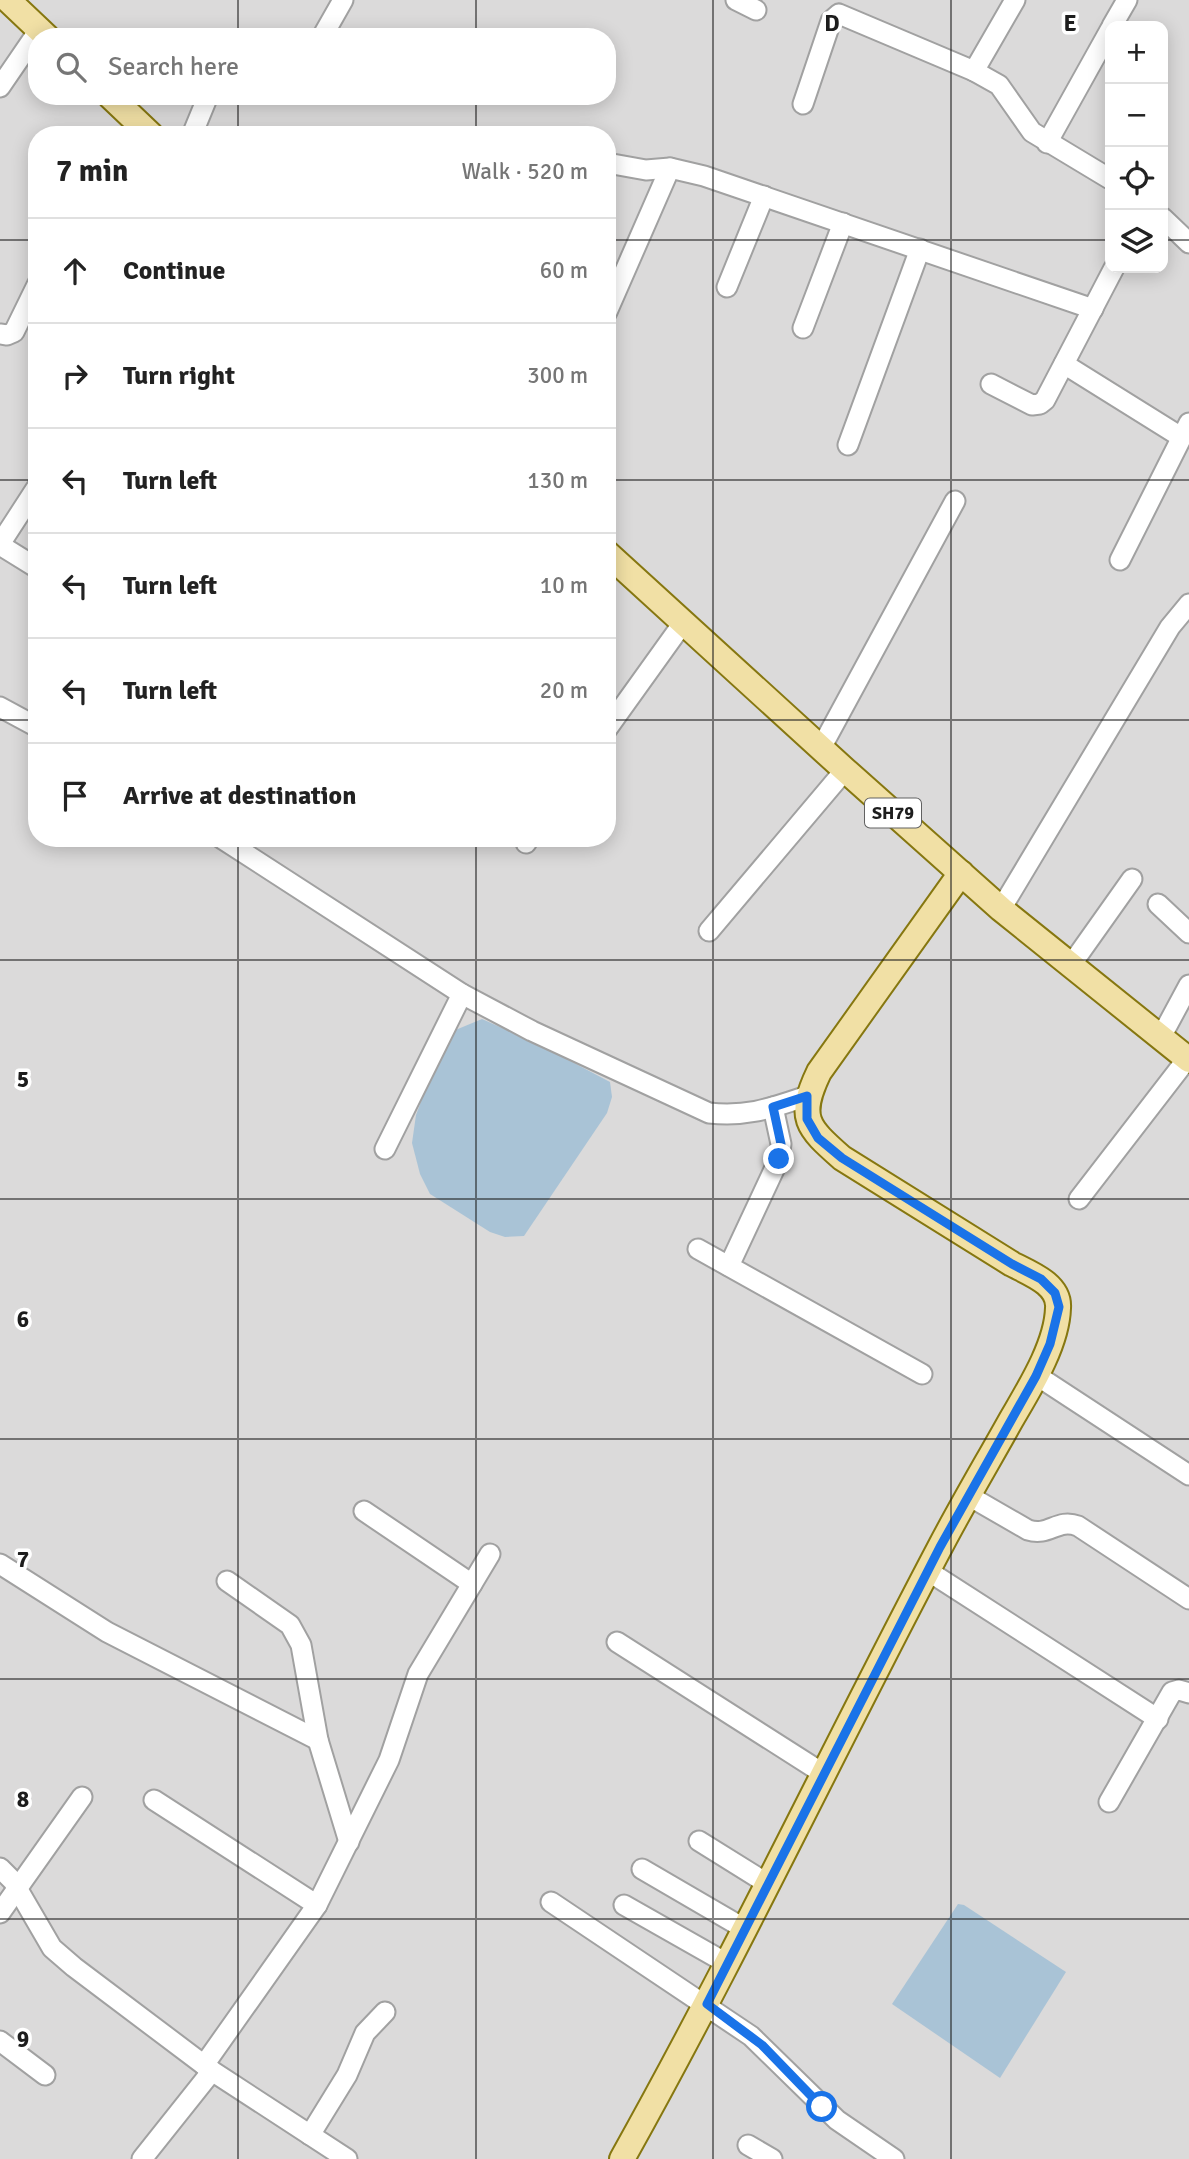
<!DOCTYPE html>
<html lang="en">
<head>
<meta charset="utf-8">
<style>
	:root { --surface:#fff; --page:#f2f2f2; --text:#222; --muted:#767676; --line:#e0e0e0 }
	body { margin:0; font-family:Signika,sans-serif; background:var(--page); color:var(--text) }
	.controls { position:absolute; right:21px; top:21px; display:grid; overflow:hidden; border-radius:14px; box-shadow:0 4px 18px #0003 }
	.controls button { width:63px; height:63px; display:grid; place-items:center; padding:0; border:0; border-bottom:2px solid var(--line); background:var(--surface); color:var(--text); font:35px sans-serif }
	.stop { position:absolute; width:21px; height:21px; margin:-16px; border:5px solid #1a73e8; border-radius:50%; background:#fff }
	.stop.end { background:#1a73e8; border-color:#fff; box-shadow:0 2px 7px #0008 }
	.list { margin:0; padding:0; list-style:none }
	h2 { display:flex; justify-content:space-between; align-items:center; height:91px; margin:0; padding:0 28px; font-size:30px }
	h2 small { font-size:23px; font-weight:400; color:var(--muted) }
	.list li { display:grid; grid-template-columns:46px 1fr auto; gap:21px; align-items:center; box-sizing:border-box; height:105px; padding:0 28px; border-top:2px solid var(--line) }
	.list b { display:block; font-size:26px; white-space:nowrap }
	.list em { font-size:23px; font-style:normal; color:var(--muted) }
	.icon { flex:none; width:38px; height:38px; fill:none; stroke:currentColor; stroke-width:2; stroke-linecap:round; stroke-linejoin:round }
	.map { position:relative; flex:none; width:1189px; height:2159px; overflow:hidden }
	.search { position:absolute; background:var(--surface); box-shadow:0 4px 18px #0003; left:28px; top:28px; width:588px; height:77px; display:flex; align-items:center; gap:18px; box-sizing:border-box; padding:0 24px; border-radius:28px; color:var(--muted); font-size:26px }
	.panel { position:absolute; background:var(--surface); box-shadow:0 4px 18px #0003; left:28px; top:126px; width:588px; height:721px; border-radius:28px }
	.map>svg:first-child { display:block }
	.residential { fill:#dbdada; fill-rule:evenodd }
	.water { fill:#a9c3d6 }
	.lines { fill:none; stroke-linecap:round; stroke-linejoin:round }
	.minor-casing { stroke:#a1a1a1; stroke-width:23 }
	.major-casing { stroke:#867710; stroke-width:28 }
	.minor { stroke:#fff; stroke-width:19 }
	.major { stroke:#f1e0a5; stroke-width:24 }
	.route { stroke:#1a73e8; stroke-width:9 }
	.grid { fill:none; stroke:#1d1d1d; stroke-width:2; stroke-opacity:0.55 }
	.labels { text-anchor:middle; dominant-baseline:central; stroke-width:7; stroke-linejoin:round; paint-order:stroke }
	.shield { fill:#fff; stroke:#616161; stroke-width:2 }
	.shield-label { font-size:18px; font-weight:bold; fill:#1d1d1d }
	.grid-label { font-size:23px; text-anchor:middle; font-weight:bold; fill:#1d1d1d; stroke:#fff; stroke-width:7; stroke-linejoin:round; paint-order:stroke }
</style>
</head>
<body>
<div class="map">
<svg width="1189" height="2159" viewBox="0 0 1189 2159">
	<rect width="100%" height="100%" fill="#edece4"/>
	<!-- residential -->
	<path class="residential" d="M0 0H1189V2159H0ZM1110 26H1163V268H1110ZM37 37H607V96H37ZM37 135H607V838H37Z"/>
	<!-- water -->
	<g class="water">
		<polygon points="482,1019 540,1045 610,1082 612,1097 607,1113 524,1236 505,1237 490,1232 430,1194 420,1174 412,1143 416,1115 435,1063 453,1031"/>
		<polygon points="958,1904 964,1905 1066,1972 1000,2078 892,2004"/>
	</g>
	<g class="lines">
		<!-- minor casing -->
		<g class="minor-casing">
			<g id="minor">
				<polyline points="736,0 756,10"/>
				<polyline points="1112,26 1127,0"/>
				<polyline points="322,37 343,0"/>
				<polyline points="974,71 1015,0"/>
				<polyline points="0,87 39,30"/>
				<polyline points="803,104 831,21 839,14 974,71 999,85 1032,132 1110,179"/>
				<polyline points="192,135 208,96"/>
				<polyline points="1047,143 1110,30"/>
				<polyline points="607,163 646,170 670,168 704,176 1093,309"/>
				<polyline points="1163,218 1189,243"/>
				<polyline points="727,287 764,196"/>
				<polyline points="607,312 670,168"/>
				<polyline points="803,328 843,223"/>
				<polyline points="0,334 7,335 14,332 37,285"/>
				<polyline points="1064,364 1181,437"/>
				<polyline points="991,384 1032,405 1040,404 1045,400 1114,268"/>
				<polyline points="848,445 920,249"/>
				<polyline points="0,544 37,487"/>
				<polyline points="0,545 37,568"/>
				<polyline points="1120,560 1189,423"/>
				<polyline points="0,707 37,727"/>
				<polyline points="607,729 683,623"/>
				<polyline points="821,748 955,501"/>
				<path d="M221 838 462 994 532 1031 709 1113C749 1117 771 1108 807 1096"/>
				<polyline points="526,843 529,838"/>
				<polyline points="1158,904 1189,933"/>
				<polyline points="1001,909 1170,627 1189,604"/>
				<polyline points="709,931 845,770"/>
				<polyline points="1071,965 1132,879"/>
				<polyline points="1161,1037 1189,985"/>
				<polyline points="385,1149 462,994"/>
				<polyline points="1079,1199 1187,1059"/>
				<polyline points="698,1249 922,1374"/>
				<polyline points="729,1266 779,1159 781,1144 773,1107"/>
				<polyline points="1036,1375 1189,1475"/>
				<path d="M969 1496 1028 1530C1049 1537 1057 1518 1078 1526L1189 1599"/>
				<polyline points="364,1511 472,1584"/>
				<polyline points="0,1564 107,1632 318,1740"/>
				<polyline points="928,1571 1158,1719"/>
				<polyline points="227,1581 290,1625 301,1645 318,1740 349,1842"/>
				<polyline points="617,1642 824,1774"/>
				<polyline points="154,1800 317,1905"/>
				<polyline points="1109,1802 1172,1692 1179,1690 1189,1693"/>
				<polyline points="699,1841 768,1884"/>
				<polyline points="0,1868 13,1881 52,1948 74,1967 212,2071 347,2159"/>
				<polyline points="642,1869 745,1929"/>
				<polyline points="551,1902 751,2036 837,2120 894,2159"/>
				<polyline points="624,1905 728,1964"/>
				<polyline points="0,1913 82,1797"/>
				<polyline points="0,2041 45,2075"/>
				<polyline points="204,2065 317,1905 389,1760 418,1674 490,1554"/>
				<polyline points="310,2135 347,2075 365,2033 385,2012"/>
				<polyline points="748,2145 772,2159"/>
				<polyline points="142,2159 212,2071"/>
			</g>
		</g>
		<!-- major casing -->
		<g class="major-casing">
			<g id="major">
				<polyline points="8,0 47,37"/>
				<polyline points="110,96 151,135"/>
				<polyline points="607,553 845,770 1001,909 1189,1060"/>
				<path d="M622 2159C734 1959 832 1752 939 1549 962 1505 987 1463 1011 1420 1029 1389 1057 1345 1058 1308 1060 1284 1029 1273 1012 1264L842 1158C807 1127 797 1118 819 1072L961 873"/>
			</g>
		</g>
		<!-- minor -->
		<use href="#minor" class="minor"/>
		<!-- major -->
		<use href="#major" class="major"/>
	</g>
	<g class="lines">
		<!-- route -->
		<polyline class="route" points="779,1159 781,1144 773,1107 807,1096 807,1119 818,1138 842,1158 1012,1264 1041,1279 1055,1293 1059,1307 1050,1344 1036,1376 940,1547 707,2004 762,2045 822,2107"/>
	</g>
	<!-- grid -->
	<path class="grid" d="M238 0V37M476 0V37M713 0V2159M951 0V2159M238 96V135M476 96V135M0 240H37M607 240H1110M1163 240H1189M0 480H37M607 480H1189M0 720H37M607 720H1189M238 838V2159M476 838V2159M0 960H1189M0 1199H1189M0 1439H1189M0 1679H1189M0 1919H1189"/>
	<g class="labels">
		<!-- shield labels -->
		<rect class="shield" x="865" y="798.5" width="56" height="29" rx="5"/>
		<g class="shield-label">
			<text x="893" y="813">SH79</text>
		</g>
	</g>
	<g class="grid-label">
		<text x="832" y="31">D</text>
		<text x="1070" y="31">E</text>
		<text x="23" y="1087">5</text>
		<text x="23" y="1327">6</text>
		<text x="23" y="1567">7</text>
		<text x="23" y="1807">8</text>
		<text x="23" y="2047">9</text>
	</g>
</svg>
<div class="controls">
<button>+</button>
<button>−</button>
<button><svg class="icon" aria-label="locate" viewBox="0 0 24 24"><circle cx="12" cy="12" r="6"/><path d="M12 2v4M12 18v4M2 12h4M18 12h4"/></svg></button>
<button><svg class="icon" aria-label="layers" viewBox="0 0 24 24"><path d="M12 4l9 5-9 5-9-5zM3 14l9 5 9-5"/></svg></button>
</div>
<div class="stop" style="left:822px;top:2107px"></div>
<div class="stop end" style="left:779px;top:1159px"></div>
<div class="search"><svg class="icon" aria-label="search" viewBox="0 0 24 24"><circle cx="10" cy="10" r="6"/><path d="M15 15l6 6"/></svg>Search here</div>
<section class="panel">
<h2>7 min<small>Walk · 520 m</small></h2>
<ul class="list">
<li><svg class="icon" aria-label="ahead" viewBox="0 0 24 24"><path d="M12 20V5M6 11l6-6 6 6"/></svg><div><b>Continue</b></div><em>60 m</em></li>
<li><svg class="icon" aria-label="right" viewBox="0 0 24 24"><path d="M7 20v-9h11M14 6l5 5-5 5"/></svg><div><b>Turn right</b></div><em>300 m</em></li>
<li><svg class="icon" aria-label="left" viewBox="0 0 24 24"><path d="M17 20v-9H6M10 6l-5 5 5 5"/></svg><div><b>Turn left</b></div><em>130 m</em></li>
<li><svg class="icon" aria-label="left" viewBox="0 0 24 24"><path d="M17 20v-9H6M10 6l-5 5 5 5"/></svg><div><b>Turn left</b></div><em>10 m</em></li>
<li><svg class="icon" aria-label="left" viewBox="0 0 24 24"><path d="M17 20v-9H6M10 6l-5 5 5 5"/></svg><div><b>Turn left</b></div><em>20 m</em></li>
<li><svg class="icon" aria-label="arrive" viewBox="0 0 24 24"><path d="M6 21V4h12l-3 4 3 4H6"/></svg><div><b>Arrive at destination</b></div></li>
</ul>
</section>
</div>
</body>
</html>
